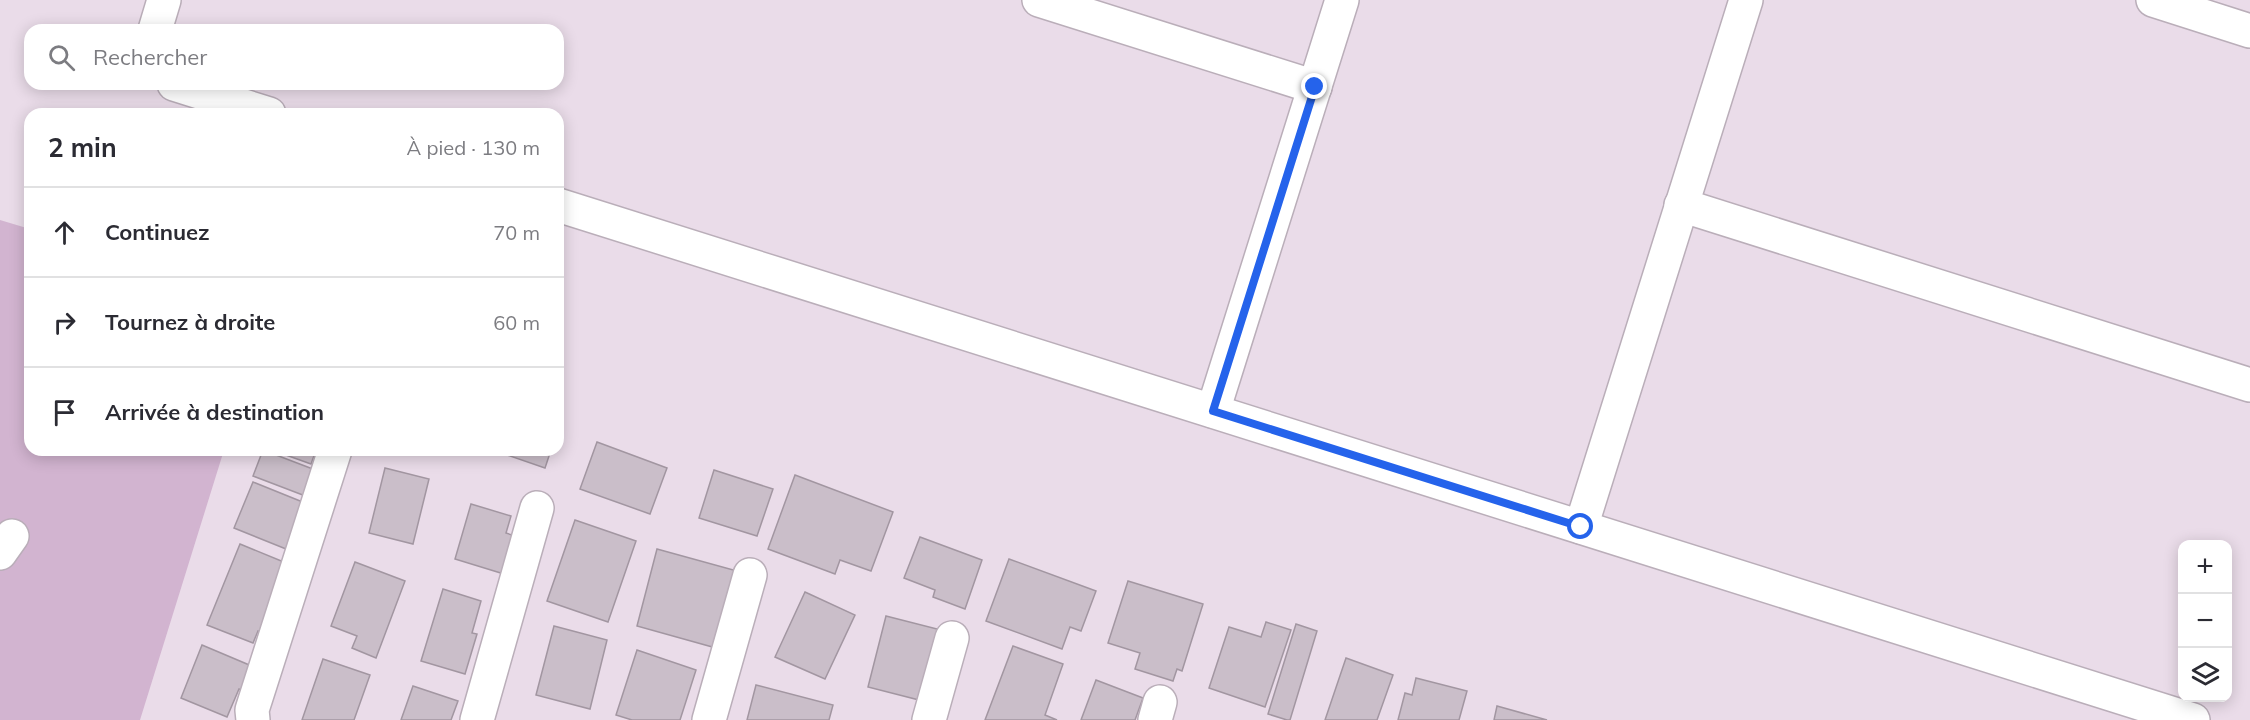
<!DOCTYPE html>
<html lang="fr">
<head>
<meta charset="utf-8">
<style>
	:root { --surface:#fff; --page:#f2f2f3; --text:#2b2b33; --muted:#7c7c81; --line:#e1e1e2 }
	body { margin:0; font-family:Mulish,sans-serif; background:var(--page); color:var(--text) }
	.controls { position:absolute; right:18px; bottom:18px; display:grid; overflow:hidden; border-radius:12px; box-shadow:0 3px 15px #0003 }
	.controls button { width:54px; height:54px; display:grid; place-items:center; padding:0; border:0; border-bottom:2px solid var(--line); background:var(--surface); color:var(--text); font:30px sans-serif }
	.stop { position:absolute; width:18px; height:18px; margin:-14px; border:4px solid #2563eb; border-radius:50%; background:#fff }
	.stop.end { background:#2563eb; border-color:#fff; box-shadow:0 2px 6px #0008 }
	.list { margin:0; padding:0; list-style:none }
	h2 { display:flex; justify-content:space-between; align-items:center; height:78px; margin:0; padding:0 24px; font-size:26px }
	h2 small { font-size:20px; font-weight:400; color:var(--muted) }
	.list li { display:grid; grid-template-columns:39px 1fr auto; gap:18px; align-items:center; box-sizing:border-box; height:90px; padding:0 24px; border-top:2px solid var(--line) }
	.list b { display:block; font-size:22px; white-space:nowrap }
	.list em { font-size:20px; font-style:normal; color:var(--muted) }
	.icon { flex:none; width:33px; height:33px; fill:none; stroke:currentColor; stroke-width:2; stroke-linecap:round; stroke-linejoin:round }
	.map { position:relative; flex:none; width:2250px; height:720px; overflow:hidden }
	.search { position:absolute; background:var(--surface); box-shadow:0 3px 15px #0003; left:24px; top:24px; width:540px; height:66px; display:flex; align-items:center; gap:15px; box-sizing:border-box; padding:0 21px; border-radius:18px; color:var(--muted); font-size:22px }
	.panel { position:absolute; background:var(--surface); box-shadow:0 3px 15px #0003; left:24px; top:108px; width:540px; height:348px; border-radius:18px }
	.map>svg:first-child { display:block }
	.green { fill:#d2b4d0 }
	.building { fill:#cabec9; stroke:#a296a1; stroke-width:1.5 }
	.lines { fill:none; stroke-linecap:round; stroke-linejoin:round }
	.street-casing { stroke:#baaeb9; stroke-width:36 }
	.street { stroke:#fff; stroke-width:33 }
	.route { stroke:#2563eb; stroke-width:8 }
</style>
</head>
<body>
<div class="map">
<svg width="2250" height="720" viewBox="0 0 2250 720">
	<rect width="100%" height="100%" fill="#eadce9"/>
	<!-- green -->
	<polygon class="green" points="0,220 30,229 30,450 224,450 140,720 0,720"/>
	<!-- building -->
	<g class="building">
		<polygon points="597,442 667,468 650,514 580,489"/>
		<polygon points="263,450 318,471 308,497 253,476"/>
		<polygon points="272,450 316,450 311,464"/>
		<polygon points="493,450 551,450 545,468"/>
		<polygon points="385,468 429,479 413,544 369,533"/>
		<polygon points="714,470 773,489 757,536 699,518"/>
		<polygon points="795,475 893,512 871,571 840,560 835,574 768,549"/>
		<polygon points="253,482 310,505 291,551 234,528"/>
		<polygon points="471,504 511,516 506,533 515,536 504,574 455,559"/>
		<polygon points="575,520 636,541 608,622 547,601"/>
		<polygon points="920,537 982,560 965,609 933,597 935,590 904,578"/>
		<polygon points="240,544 291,565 263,633 258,631 253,643 207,625"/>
		<polygon points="657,549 737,571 716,648 637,626"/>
		<polygon points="1009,559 1096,591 1081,631 1070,627 1062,649 986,621"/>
		<polygon points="355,562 405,581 376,658 352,648 357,636 331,626"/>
		<polygon points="1128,581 1203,604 1182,671 1177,669 1173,681 1135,669 1140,653 1108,643"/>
		<polygon points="443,589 481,601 472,633 477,634 465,674 421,661"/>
		<polygon points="805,592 855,615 825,679 775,657"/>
		<polygon points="886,616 941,630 923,701 868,687"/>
		<polygon points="1266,622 1291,630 1265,707 1209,688 1229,627 1261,637"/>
		<polygon points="1296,624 1317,631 1290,720 1287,720 1268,714"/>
		<polygon points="554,626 607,640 590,709 536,695"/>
		<polygon points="202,645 254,667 244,691 239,689 227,717 181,698"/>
		<polygon points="1013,646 1063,664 1045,715 1057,720 985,720"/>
		<polygon points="637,650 696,670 680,720 632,720 616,715"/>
		<polygon points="1346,658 1393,675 1377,720 1325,720"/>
		<polygon points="323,659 370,675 354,720 302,720"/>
		<polygon points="1416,678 1467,691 1459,720 1398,720 1405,693 1412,695"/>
		<polygon points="1096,680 1143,698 1135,720 1081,720"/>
		<polygon points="756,685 833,705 829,720 747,720"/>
		<polygon points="413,686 458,701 451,720 401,720"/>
		<polygon points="1497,706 1547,720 1494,720"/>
	</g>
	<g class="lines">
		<!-- street casing -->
		<g class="street-casing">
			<g id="street">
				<polyline points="1039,0 1315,87"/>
				<polyline points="2153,0 2250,31"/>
				<polyline points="155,30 164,0"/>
				<polyline points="174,84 269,114"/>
				<polyline points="558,205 2193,720"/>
				<polyline points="1681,205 2250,385"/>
				<polyline points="1213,411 1342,0"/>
				<polyline points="1581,527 1746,0"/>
				<polyline points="0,553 12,536"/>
				<polyline points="253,720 252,710 335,450"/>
				<polyline points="477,720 537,508"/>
				<polyline points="709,720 750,575"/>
				<polyline points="929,720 952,638"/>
				<polyline points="1155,720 1160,702"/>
			</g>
		</g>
		<!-- street -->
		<use href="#street" class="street"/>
	</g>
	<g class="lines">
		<!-- route -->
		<polyline class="route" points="1315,87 1213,411 1581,527"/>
	</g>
</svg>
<div class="controls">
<button>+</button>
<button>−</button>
<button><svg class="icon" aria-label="layers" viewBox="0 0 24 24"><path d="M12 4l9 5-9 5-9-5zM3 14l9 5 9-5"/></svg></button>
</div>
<div class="stop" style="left:1581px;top:527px"></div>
<div class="stop end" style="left:1315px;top:87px"></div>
<div class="search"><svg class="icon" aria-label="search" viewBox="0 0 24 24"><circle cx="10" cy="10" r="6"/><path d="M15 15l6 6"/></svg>Rechercher</div>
<section class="panel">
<h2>2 min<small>À pied · 130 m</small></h2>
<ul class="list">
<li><svg class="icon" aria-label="ahead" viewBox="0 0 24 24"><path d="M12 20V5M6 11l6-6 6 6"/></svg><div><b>Continuez</b></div><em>70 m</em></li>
<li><svg class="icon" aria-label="right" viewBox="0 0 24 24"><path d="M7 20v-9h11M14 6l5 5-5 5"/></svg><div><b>Tournez à droite</b></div><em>60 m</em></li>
<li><svg class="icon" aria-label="arrive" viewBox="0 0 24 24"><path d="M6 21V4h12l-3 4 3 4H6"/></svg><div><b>Arrivée à destination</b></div></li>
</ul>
</section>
</div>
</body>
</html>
